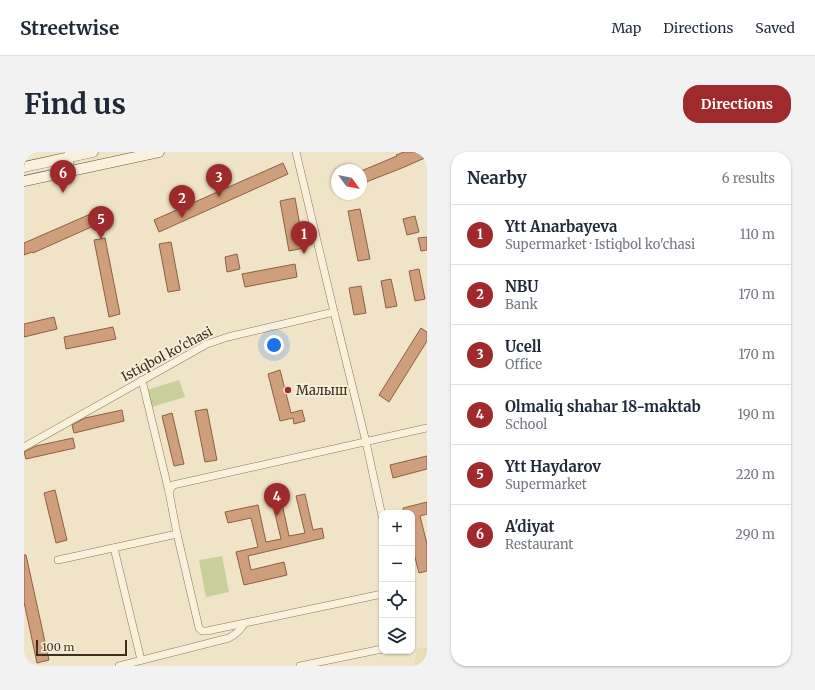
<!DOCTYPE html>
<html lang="en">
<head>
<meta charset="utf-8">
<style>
	:root { --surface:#fff; --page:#f2f2f3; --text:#1f2937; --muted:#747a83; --line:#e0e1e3; --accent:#9e2a2b }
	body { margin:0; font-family:Merriweather,serif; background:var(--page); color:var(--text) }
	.controls { position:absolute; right:12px; bottom:12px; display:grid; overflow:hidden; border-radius:8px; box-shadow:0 1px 3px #0004 }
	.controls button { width:36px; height:36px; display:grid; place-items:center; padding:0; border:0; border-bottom:1px solid var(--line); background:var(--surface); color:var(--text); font:20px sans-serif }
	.compass { position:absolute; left:307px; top:12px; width:36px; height:36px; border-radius:50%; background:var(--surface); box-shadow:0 1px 3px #0004; rotate:123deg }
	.scale { position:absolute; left:12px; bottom:10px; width:91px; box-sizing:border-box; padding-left:4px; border:2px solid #3d2e20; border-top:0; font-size:11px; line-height:14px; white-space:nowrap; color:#3d2e20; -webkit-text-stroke:3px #f7eed8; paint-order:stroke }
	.you { position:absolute; left:250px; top:193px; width:14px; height:14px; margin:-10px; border:3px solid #fff; border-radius:50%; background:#1a73e8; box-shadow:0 0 0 6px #1a73e833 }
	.badge { display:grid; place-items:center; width:26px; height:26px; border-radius:50%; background:var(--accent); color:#fff; font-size:13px; font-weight:700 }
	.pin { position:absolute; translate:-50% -33px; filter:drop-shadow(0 1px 2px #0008) }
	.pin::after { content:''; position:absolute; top:21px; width:14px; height:12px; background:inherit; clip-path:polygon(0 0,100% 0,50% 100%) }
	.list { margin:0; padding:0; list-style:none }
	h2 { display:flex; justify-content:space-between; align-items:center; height:52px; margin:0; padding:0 16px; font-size:17px }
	h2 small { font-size:13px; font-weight:400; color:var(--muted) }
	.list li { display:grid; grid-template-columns:26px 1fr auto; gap:12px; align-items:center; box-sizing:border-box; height:60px; padding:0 16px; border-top:1px solid var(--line) }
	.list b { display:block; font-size:15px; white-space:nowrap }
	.list p { margin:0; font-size:13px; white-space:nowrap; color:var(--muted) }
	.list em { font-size:13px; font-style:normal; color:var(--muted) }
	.icon { flex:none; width:22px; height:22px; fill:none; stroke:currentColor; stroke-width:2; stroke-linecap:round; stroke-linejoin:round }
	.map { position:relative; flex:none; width:403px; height:514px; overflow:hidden; border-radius:16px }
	header { display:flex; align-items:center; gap:24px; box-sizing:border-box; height:56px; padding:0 20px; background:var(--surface); border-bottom:1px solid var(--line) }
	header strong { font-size:19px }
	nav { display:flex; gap:22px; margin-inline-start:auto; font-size:14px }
	.intro { display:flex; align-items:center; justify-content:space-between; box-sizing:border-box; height:96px; padding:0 24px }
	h1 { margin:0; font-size:28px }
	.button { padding:10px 18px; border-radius:16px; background:var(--accent); color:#fff; font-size:14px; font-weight:700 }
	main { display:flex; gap:24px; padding:0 24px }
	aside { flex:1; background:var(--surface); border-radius:16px; box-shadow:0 1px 3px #0004 }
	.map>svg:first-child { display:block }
	.farmland { fill:#e6deb5 }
	.green { fill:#c9cf9b }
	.building { fill:#cf9f7d; stroke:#8d5f41 }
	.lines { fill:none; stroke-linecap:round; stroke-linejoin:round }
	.street-casing { stroke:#8d765c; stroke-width:8 }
	.secondary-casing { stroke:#6f573f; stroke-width:11 }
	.street { stroke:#faf1dc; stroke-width:7 }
	.secondary { stroke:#faf1dc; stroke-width:10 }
	.poi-dot { fill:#9e2a2b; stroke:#f7eed8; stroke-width:1.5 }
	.labels { text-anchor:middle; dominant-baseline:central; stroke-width:4; stroke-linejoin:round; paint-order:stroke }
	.street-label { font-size:13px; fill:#3d2e20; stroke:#f7eed8 }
	.poi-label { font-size:13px; fill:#3d2e20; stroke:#f7eed8; text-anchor:start }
</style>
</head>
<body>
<header>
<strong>Streetwise</strong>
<nav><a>Map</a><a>Directions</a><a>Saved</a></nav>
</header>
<div class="intro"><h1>Find us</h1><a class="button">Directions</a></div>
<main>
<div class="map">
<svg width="403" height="514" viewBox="0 0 403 514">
	<rect width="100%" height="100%" fill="#f0e4c8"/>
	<!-- farmland -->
	<polygon class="farmland" points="403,495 403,514 390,514 393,497"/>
	<!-- green -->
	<g class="green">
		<polygon points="155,228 161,245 128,255 123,238"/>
		<polygon points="198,404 205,440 182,445 175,408"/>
	</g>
	<!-- building -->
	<g class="building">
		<polygon points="380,0 403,0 403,5 378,16 337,32 337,19 373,4 372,3"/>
		<polygon points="259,11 264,22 135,80 130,68"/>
		<polygon points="271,46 280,96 265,99 256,49"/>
		<polygon points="78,57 83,68 9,101 8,100 0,103 0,91"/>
		<polygon points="336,57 346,107 334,109 324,59"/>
		<polygon points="391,64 395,80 383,83 379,67"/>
		<polygon points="403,85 403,98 397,99 394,86"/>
		<polygon points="81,86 96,162 85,165 70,88"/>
		<polygon points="147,90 156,138 144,140 135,92"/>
		<polygon points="213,102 216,117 203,120 201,105"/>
		<polygon points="271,112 273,125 221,135 218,122"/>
		<polygon points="395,117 401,147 391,149 385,119"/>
		<polygon points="367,127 373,154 362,156 357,129"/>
		<polygon points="337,134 342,161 330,163 325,136"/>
		<polygon points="30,165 33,177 0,185 0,172"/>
		<polygon points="89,175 92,187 42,197 40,185"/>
		<polygon points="397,176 403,180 403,189 365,250 355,243"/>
		<polygon points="256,218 267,261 278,258 281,269 270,272 269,266 256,269 244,222"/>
		<polygon points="183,257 193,308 181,310 171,259"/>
		<polygon points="98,258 100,269 50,281 48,273 61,266"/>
		<polygon points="148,261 160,312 150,314 138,264"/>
		<polygon points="49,286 51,296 2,307 0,300 12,294"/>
		<polygon points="403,304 403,317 369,326 366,313"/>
		<polygon points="31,338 43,388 32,391 20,341"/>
		<polygon points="281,342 289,378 298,376 300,386 224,404 227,418 260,410 263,423 220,433 212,400 234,395 227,366 204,371 201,360 234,353 242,390 257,387 248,349 257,347 265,384 281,381 272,344"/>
		<polygon points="403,350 403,362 396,364 403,392 403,419 395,421 388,394 388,361 380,361 379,356"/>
		<polygon points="0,403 2,403 25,508 13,511 0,450"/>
	</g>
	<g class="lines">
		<!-- street casing -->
		<g class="street-casing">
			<g id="street">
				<polyline points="44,0 47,19"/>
				<polyline points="272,0 310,160 342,290 358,364"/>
				<polyline points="118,228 145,340 153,382 175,476 178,479 183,479 358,442"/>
				<polyline points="0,295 183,192 204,185 310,160"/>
				<polyline points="145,340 149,333 403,276"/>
				<polyline points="90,396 117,508"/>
				<polyline points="34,408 153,382"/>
				<path d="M95 514 205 486C212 482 216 479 220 472"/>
				<polyline points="276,514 358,497"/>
			</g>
		</g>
		<!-- secondary casing -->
		<g class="secondary-casing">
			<g id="secondary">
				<polyline points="0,15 69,0"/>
				<polyline points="0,29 135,0"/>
			</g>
		</g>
		<!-- street -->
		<use href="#street" class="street"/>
		<!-- secondary -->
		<use href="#secondary" class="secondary"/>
	</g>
	<!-- markers -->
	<circle class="poi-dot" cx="264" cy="238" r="4"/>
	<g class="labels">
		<!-- street labels -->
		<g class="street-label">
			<text transform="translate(143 202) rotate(-28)">Istiqbol ko'chasi</text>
		</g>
		<!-- poi labels -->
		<g class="poi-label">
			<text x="272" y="238">Малыш</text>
		</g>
	</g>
</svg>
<div class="controls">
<button>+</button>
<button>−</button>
<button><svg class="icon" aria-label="locate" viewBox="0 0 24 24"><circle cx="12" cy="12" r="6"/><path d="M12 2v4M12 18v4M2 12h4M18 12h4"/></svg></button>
<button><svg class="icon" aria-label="layers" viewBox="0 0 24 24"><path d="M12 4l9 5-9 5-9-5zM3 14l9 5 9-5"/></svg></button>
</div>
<svg class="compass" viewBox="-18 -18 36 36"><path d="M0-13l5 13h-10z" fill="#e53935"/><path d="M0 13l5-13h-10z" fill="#747a83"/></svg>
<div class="scale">100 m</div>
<div class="you"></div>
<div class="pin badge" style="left:280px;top:102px">1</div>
<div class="pin badge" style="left:158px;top:66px">2</div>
<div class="pin badge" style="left:195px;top:45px">3</div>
<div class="pin badge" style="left:253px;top:364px">4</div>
<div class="pin badge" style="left:77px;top:87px">5</div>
<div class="pin badge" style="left:39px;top:41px">6</div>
</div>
<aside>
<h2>Nearby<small>6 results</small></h2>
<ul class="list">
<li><span class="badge">1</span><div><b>Ytt Anarbayeva</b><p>Supermarket · Istiqbol ko'chasi</p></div><em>110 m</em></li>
<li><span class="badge">2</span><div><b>NBU</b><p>Bank</p></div><em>170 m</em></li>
<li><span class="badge">3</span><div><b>Ucell</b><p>Office</p></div><em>170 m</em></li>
<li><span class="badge">4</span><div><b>Olmaliq shahar 18-maktab</b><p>School</p></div><em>190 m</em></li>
<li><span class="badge">5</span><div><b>Ytt Haydarov</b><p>Supermarket</p></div><em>220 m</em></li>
<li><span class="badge">6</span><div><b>A'diyat</b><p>Restaurant</p></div><em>290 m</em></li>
</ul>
</aside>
</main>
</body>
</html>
